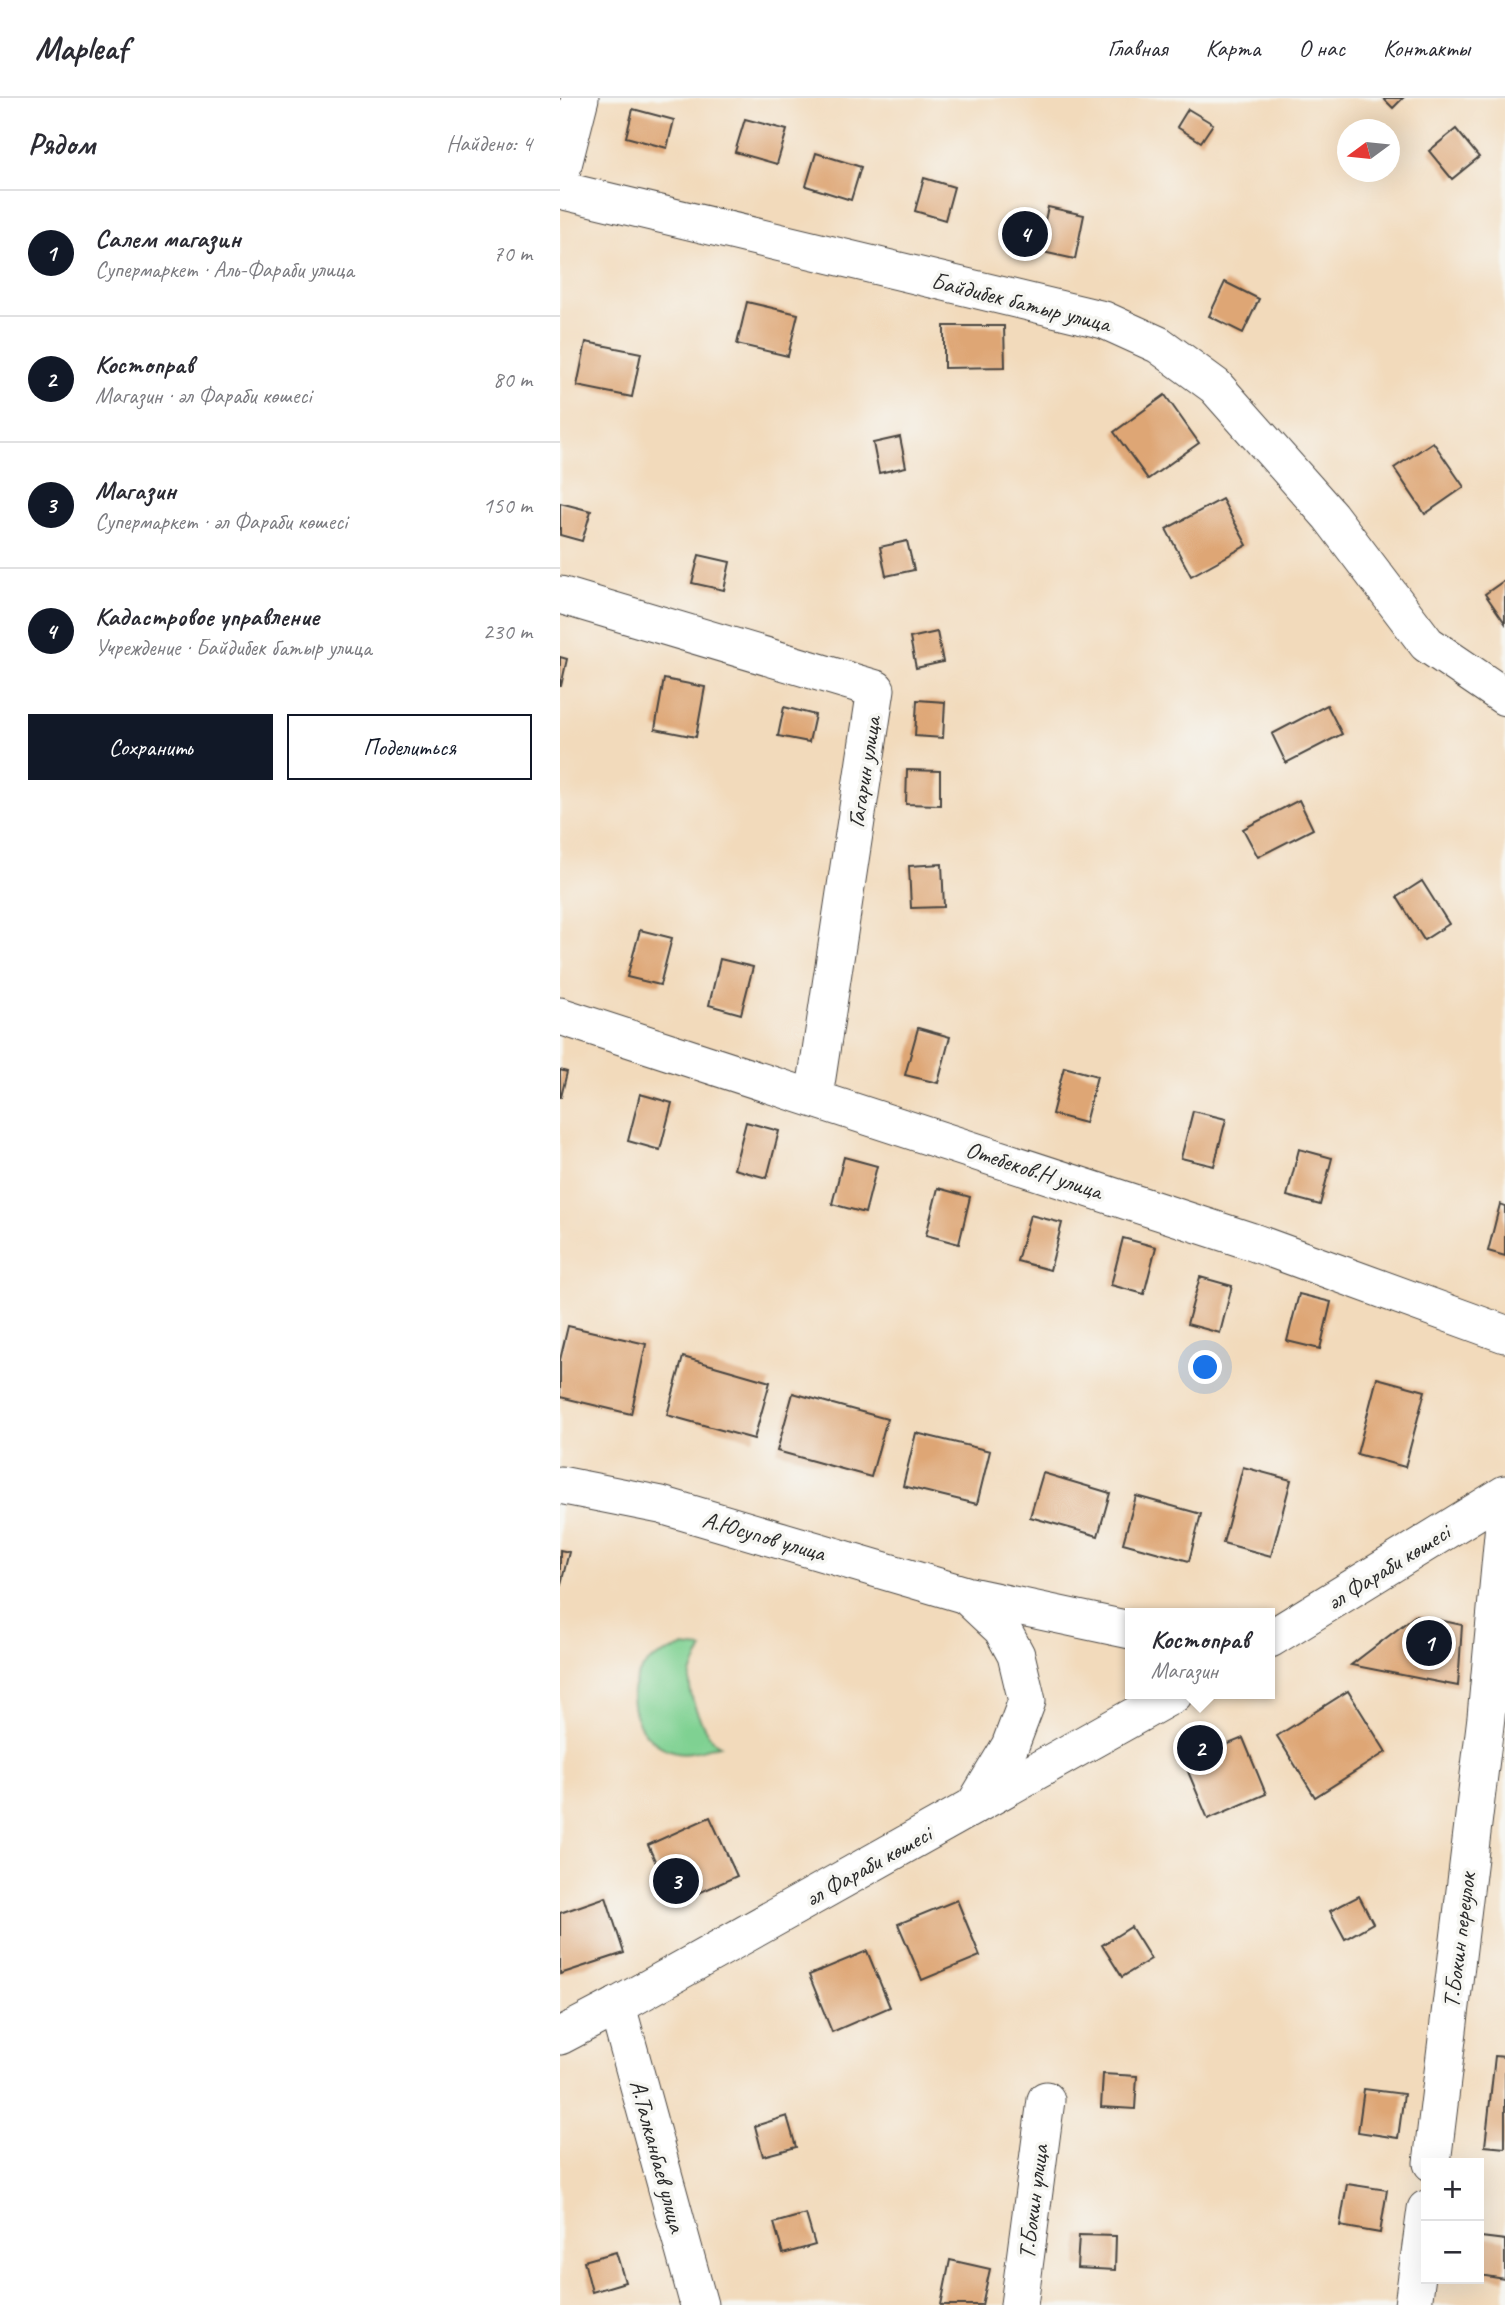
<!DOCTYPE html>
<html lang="ru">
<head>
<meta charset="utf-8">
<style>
	:root { --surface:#fff; --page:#f2f2f3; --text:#2b2b33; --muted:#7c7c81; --line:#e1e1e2; --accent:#111827 }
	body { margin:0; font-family:Caveat,sans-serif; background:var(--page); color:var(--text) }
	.controls { position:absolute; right:21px; bottom:21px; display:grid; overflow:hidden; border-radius:0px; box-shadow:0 7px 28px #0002 }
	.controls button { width:63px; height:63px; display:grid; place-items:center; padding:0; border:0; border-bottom:2px solid var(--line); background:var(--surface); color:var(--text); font:35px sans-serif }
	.compass { position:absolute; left:777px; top:21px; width:63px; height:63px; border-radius:50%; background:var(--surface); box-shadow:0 7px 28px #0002; rotate:255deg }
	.you { position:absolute; left:646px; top:1270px; width:24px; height:24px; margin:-18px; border:5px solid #fff; border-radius:50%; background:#1a73e8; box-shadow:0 0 0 10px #1a73e833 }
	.badge { display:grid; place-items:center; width:46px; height:46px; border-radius:50%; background:var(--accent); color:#fff; font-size:23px; font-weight:700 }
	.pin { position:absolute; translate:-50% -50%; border:4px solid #fff; box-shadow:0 2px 7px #0006 }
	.popup { position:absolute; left:565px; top:1510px; width:150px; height:91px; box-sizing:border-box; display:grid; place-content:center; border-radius:0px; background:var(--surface); filter:drop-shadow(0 2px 5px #0005); font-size:23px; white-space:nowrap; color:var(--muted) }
	.popup b { font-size:26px; color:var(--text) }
	.popup::after { content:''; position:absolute; left:50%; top:100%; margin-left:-14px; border:14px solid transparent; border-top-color:var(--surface) }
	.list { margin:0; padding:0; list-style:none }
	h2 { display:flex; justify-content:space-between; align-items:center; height:91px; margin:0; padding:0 28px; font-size:30px }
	h2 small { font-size:23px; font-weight:400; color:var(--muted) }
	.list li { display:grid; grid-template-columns:46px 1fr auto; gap:21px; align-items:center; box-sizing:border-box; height:126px; padding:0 28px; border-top:2px solid var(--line) }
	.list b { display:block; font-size:26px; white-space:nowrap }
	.list p { margin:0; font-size:23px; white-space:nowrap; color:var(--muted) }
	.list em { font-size:23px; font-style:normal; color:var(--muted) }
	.actions { display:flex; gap:14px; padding:21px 28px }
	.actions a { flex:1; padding:16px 0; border:2px solid var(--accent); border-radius:0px; text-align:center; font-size:24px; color:var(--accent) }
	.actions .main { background:var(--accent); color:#fff }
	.map { position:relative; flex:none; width:945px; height:2207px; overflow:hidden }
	header { display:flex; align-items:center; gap:42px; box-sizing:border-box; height:98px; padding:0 35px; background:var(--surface); border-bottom:2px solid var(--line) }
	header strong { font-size:33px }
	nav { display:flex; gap:38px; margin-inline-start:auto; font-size:24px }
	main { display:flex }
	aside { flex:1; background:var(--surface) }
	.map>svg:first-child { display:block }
	.green { fill:#7fd192; stroke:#557e5e; stroke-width:2 }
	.building { fill:#dea674 }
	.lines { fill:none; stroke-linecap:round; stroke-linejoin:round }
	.minor-casing { stroke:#494541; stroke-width:39 }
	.minor { stroke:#fff; stroke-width:37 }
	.labels { text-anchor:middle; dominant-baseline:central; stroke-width:7; stroke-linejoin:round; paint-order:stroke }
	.street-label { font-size:24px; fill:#2b2b2b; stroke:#f6f6f2 }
</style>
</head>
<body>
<header>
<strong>Mapleaf</strong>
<nav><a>Главная</a><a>Карта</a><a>О нас</a><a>Контакты</a></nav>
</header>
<main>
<aside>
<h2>Рядом<small>Найдено: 4</small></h2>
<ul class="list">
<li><span class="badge">1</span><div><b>Салем магазин</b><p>Супермаркет · Аль-Фараби улица</p></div><em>70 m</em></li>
<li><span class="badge">2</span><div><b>Костоправ</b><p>Магазин · әл Фараби көшесі</p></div><em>80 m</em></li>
<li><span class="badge">3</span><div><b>Магазин</b><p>Супермаркет · әл Фараби көшесі</p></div><em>150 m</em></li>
<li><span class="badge">4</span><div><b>Кадастровое управление</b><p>Учреждение · Байдибек батыр улица</p></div><em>230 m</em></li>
</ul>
<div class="actions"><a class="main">Сохранить</a><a>Поделиться</a></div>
</aside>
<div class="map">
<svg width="945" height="2207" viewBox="0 0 945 2207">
	<rect width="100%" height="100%" fill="#f6f6f2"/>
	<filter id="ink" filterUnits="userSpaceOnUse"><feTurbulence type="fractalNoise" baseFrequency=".0143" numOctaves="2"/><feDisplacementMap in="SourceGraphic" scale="14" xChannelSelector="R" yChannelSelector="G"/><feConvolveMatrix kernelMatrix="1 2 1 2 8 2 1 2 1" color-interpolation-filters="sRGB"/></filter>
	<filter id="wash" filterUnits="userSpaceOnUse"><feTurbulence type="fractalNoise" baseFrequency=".00686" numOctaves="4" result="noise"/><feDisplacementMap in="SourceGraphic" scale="28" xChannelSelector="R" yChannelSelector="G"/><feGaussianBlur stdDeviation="1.57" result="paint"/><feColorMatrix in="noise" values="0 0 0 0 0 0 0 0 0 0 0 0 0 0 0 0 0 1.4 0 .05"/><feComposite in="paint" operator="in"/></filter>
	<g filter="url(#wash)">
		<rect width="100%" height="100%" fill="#f2dabb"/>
		<!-- green -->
		<path class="green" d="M123 1549 143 1551C137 1561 132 1570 130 1582 128 1598 145 1640 160 1647 147 1650 129 1657 117 1654 77 1647 56 1594 88 1565 98 1557 112 1553 123 1549Z"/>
		<g id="blocks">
			<!-- building -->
			<g class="building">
				<polygon points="823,0 843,0 833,10"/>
				<polygon points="73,11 114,22 107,50 66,39"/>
				<polygon points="628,11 653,26 641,44 617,29"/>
				<polygon points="185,21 227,32 217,66 175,54"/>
				<polygon points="896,31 919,59 892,81 869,53"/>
				<polygon points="256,55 301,69 291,102 246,88"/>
				<polygon points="364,80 394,89 385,122 355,113"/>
				<polygon points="488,109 524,117 515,161 478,153"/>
				<polygon points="665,184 699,201 683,235 649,218"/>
				<polygon points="187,204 238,216 228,258 177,246"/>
				<polygon points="384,228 444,228 445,269 384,270"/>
				<polygon points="26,244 81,255 72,299 17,288"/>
				<polygon points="605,297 639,345 588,381 554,334"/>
				<polygon points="340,339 346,369 319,375 313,345"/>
				<polygon points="873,344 904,389 865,416 834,370"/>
				<polygon points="662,401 687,447 631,478 606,431"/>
				<polygon points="0,405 31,413 22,443 0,437"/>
				<polygon points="347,443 354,472 326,478 320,449"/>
				<polygon points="139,457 170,464 164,492 132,485"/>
				<polygon points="945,482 945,525 925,496"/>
				<polygon points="377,534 383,564 356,570 350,540"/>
				<polygon points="0,559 7,561 1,588 0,588"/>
				<polygon points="104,581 145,589 136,639 95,631"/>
				<polygon points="357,602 385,604 383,640 355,638"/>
				<polygon points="767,607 782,636 726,665 712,636"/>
				<polygon points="224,609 255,617 249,644 218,638"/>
				<polygon points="347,672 380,673 380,707 346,706"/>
				<polygon points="739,702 753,731 698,759 683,731"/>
				<polygon points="382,766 384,809 351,810 349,768"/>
				<polygon points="862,783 889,826 864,842 837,799"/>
				<polygon points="80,832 112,840 100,887 67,879"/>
				<polygon points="160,861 193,869 181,916 149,907"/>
				<polygon points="358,930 390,939 378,985 345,977"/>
				<polygon points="504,969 537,978 525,1025 492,1016"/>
				<polygon points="0,972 7,974 1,999 0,999"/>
				<polygon points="80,996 112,1005 100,1052 68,1043"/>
				<polygon points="633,1013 666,1021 654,1068 621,1060"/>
				<polygon points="186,1024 219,1033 207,1080 174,1071"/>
				<polygon points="739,1051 772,1060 760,1107 727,1098"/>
				<polygon points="284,1059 317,1068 305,1115 272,1106"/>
				<polygon points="378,1090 410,1099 399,1146 366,1137"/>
				<polygon points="940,1106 945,1108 945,1158 928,1153"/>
				<polygon points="470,1117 502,1125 490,1172 457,1163"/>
				<polygon points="563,1140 596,1149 584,1196 551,1187"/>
				<polygon points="640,1179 672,1188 660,1235 627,1226"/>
				<polygon points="739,1196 771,1204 760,1251 727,1243"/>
				<polygon points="8,1228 86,1246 71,1316 0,1299 0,1262"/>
				<polygon points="123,1259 210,1284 194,1341 107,1317"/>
				<polygon points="817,1280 865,1293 845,1369 797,1356"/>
				<polygon points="233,1295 327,1321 311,1379 217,1353"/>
				<polygon points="356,1335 430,1353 417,1406 343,1388"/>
				<polygon points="683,1369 731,1382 711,1458 663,1445"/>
				<polygon points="483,1375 550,1395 538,1438 470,1419"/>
				<polygon points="576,1398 641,1416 629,1463 563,1445"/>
				<polygon points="0,1452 9,1454 1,1486 0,1486"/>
				<polygon points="856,1517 902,1527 898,1588 791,1567"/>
				<polygon points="788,1593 826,1654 755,1699 717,1638"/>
				<polygon points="683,1640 706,1696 648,1721 624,1664"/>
				<polygon points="150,1719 177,1778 114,1806 88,1747"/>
				<polygon points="799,1798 813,1825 785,1841 770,1813"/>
				<polygon points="46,1799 64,1855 0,1876 0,1815"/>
				<polygon points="397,1802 420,1858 362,1882 338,1826"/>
				<polygon points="571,1829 591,1861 562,1879 542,1847"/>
				<polygon points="307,1853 330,1909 272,1934 249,1877"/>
				<polygon points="935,1958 945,1959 945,2050 925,2048"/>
				<polygon points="543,1976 577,1978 575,2011 541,2009"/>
				<polygon points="804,1991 844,1996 838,2040 798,2034"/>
				<polygon points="227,2018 236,2049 203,2058 195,2028"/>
				<polygon points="787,2086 827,2092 820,2135 780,2128"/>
				<polygon points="246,2116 255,2147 223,2156 214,2125"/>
				<polygon points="519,2137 556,2138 555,2172 517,2170"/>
				<polygon points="921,2139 945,2142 945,2181 919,2177"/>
				<polygon points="56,2154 65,2184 32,2194 24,2163"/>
				<polygon points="390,2162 430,2171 422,2207 381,2207"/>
			</g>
		</g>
	</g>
	<g filter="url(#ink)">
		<use href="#blocks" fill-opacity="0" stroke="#494541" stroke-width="2"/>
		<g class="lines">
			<!-- minor casing -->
			<g class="minor-casing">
				<g id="minor">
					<polyline points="0,79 20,0"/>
					<polyline points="0,92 544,222 599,247 655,288 770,418 867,546 945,599"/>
					<polyline points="0,497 316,591 254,999"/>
					<polyline points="0,918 690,1143 945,1236"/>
					<polyline points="0,1387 101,1407 406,1497 570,1532"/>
					<polyline points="407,1498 442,1531 456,1557 467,1603 450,1648 414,1708"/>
					<polyline points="710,1541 945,1396"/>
					<polyline points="57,1908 139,2207"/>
					<polyline points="0,1938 57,1908 614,1596"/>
					<polyline points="872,2065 926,1619 945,1415"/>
					<polyline points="459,2207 486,2002"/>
					<polyline points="853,2207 866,2111"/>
				</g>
			</g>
			<!-- minor -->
			<use href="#minor" class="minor"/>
		</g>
	</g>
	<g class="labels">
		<!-- street labels -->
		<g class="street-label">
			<text transform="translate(461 204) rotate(14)">Байдибек батыр улица</text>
			<text transform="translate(304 674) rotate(-81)">Гагарин улица</text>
			<text transform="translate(474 1072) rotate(18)">Отебеков.Н улица</text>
			<text transform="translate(204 1438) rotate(16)">А.Юсупов улица</text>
			<text transform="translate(828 1469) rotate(-32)">әл Фараби көшесі</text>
			<text transform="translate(308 1768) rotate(-29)">әл Фараби көшесі</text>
			<text transform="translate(899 1842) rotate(-83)">Т.Бокин переулок</text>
			<text transform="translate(98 2058) rotate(75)">А.Талканбаев улица</text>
			<text transform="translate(473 2104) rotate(-83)">Т.Бокин улица</text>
		</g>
	</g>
</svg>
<div class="controls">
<button>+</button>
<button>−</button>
</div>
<svg class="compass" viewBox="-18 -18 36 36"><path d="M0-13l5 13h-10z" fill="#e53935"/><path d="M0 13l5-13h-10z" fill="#7c7c81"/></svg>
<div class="you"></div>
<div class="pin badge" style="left:869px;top:1545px">1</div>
<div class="pin badge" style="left:640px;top:1650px">2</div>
<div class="popup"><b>Костоправ</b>Магазин</div>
<div class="pin badge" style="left:116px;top:1783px">3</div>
<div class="pin badge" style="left:465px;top:136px">4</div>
</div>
</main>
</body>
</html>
